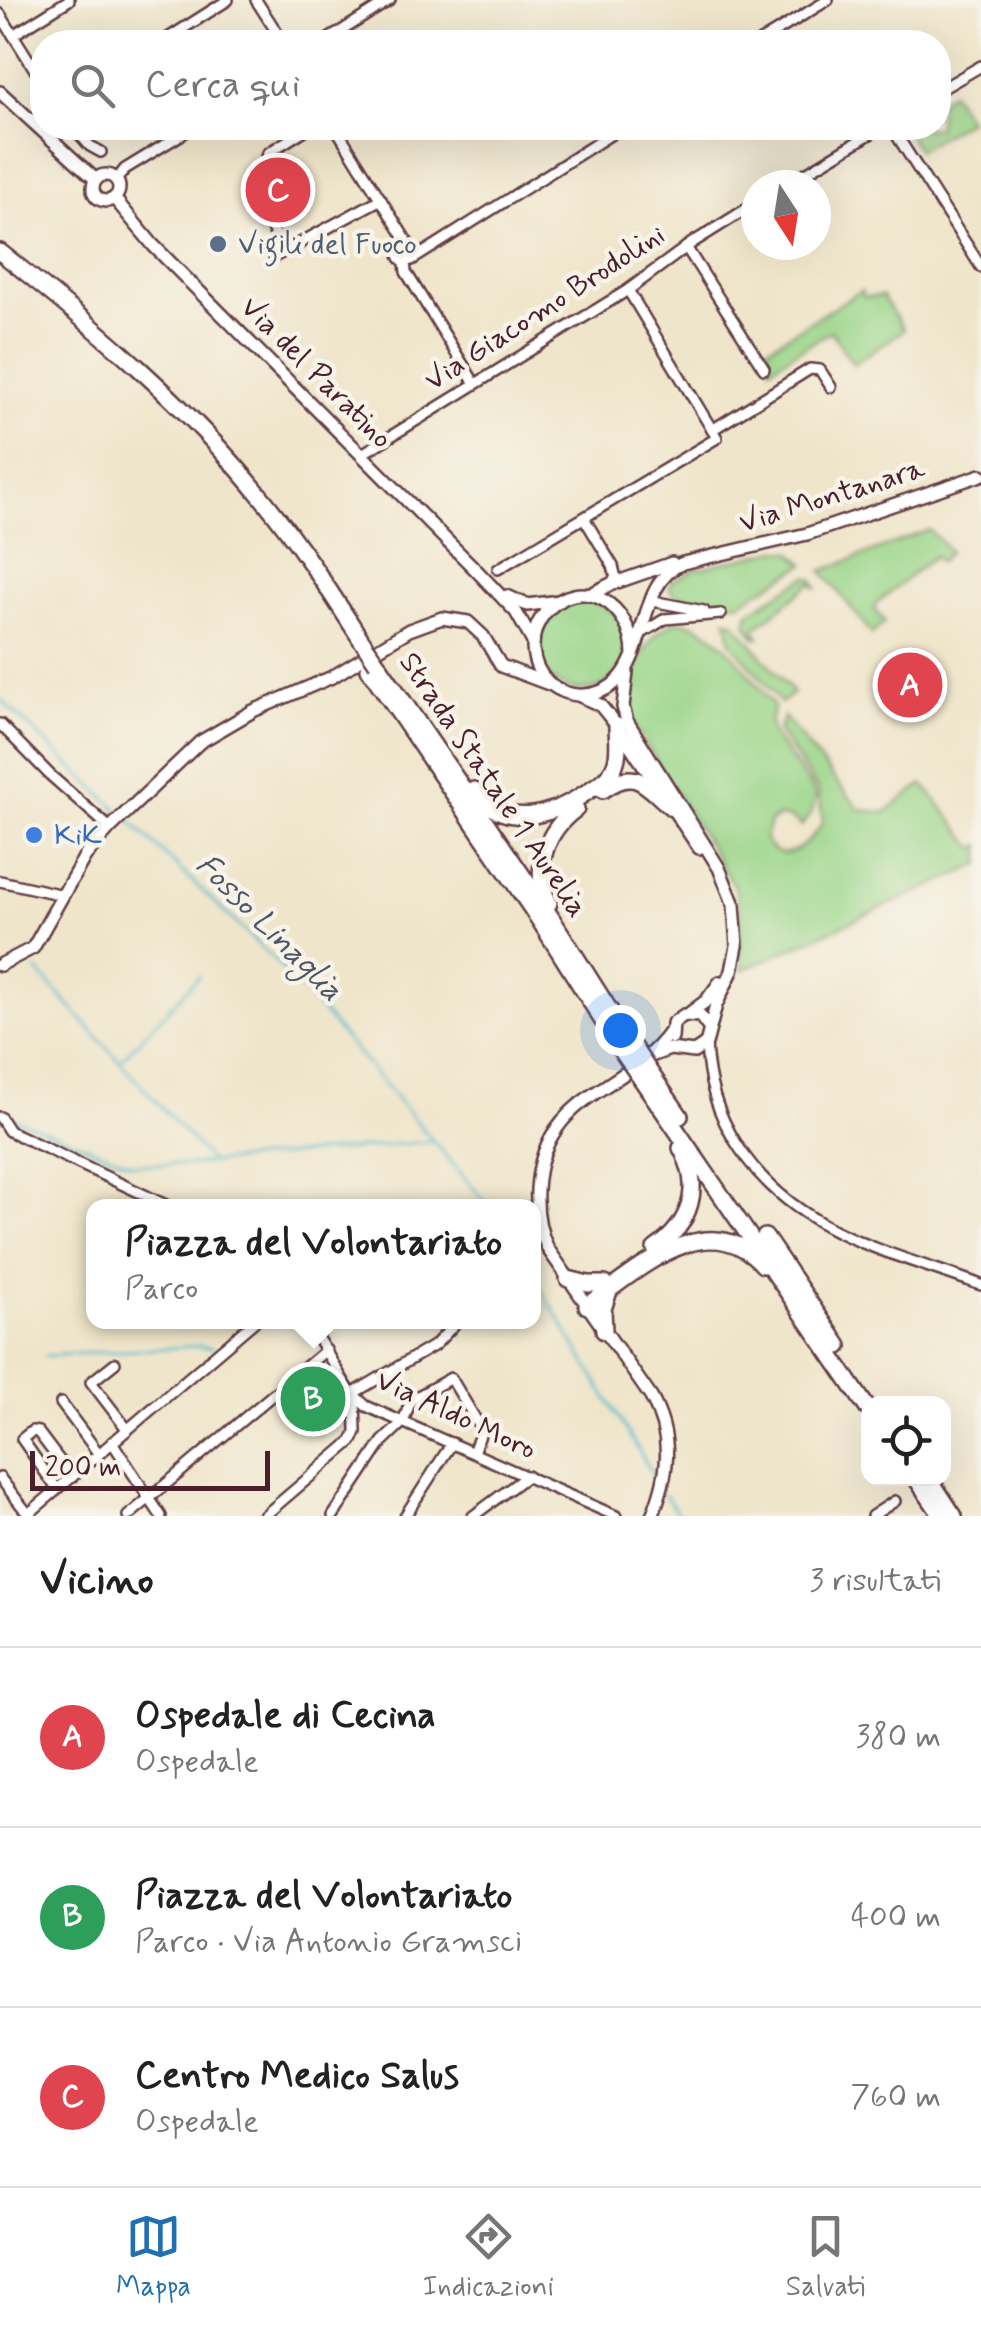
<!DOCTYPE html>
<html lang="it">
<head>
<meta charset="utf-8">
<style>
	:root { --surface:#fff; --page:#f6f6f6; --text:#222; --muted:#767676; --line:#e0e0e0; --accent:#1f6fb2 }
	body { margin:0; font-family:Mynerve,sans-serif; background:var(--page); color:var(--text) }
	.controls { position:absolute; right:30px; bottom:30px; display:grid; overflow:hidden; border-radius:20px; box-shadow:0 10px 40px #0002 }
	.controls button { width:90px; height:90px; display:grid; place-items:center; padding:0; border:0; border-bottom:2px solid var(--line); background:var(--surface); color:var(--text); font:50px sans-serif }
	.compass { position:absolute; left:741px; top:170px; width:90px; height:90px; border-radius:50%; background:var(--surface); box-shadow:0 10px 40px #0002; rotate:168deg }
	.scale { position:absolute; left:30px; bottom:25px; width:240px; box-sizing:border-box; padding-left:10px; border:5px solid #4a1f2b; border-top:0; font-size:28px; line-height:35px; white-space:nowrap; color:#4a1f2b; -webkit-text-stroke:8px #f7f3e8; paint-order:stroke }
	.you { position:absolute; left:620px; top:1030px; width:35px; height:35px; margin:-25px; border:8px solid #fff; border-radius:50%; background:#1a73e8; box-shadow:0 0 0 15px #1a73e833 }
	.badge { display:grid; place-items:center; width:65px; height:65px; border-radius:50%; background:var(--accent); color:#fff; font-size:32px; font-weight:700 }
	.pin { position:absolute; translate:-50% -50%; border:5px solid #fff; box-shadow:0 2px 10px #0006 }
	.popup { position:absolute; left:86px; top:1199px; width:455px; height:130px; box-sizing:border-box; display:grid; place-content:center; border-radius:20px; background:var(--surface); filter:drop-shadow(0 2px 8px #0005); font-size:32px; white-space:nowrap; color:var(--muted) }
	.popup b { font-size:38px; color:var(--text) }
	.popup::after { content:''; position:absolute; left:50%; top:100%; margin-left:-20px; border:20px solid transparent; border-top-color:var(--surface) }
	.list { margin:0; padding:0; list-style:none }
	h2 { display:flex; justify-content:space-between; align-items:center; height:130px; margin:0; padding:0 40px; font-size:42px }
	h2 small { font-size:32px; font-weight:400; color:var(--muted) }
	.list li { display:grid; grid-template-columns:65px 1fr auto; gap:30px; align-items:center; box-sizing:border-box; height:180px; padding:0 40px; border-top:2px solid var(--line) }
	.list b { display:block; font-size:38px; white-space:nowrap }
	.list p { margin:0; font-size:32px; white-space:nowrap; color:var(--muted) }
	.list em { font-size:32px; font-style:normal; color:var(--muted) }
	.icon { flex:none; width:55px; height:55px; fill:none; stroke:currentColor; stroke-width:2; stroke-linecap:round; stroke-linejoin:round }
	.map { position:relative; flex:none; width:981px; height:1516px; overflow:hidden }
	.search { position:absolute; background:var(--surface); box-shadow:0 10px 40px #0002; left:30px; right:30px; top:30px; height:110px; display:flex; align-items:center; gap:25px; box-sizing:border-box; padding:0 35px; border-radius:40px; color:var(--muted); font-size:38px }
	.sheet { height:670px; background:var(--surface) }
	nav { display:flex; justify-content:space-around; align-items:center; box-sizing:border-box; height:140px; border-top:2px solid var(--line); background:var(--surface); font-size:28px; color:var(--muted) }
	nav a { display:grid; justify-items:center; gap:5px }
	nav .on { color:var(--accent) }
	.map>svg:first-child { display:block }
	.green { fill:#9ad589; stroke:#727a5a; stroke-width:2.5 }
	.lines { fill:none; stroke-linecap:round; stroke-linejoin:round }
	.stream { stroke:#51b9ce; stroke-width:2.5 }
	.street-casing { stroke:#633d43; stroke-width:14 }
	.secondary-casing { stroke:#633d43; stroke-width:16 }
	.highway-casing { stroke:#633d43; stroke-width:20 }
	.street { stroke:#fff; stroke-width:9 }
	.secondary { stroke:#fff; stroke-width:11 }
	.highway { stroke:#fff; stroke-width:15 }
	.highway-bridge-casing { stroke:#633d43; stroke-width:20; stroke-linecap:butt }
	.highway-bridge { stroke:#fff; stroke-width:15 }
	.service-dot { fill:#5c6f8a; stroke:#f7f3e8; stroke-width:4 }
	.shop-dot { fill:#3f7fe0; stroke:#f7f3e8; stroke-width:4 }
	.labels { text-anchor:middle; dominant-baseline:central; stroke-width:9; stroke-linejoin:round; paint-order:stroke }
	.service-label { font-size:30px; fill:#4e5e75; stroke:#f7f3e8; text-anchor:start }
	.street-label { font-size:30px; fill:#4a1f2b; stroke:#f7f3e8 }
	.shop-label { font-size:30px; fill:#366cbe; stroke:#f7f3e8; text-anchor:start }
	.water-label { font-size:32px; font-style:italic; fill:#4c5564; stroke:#f7f3e8 }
</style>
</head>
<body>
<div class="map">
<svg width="981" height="1516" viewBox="0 0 981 1516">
	<rect width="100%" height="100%" fill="#f7f3e8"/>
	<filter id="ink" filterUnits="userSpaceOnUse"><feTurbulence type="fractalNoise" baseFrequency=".01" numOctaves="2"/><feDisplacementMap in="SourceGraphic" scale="20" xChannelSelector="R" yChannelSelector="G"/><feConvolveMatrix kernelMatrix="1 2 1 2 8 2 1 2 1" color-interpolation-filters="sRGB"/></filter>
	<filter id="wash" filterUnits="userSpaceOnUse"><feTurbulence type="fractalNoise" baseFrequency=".0048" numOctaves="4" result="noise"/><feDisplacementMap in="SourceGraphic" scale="40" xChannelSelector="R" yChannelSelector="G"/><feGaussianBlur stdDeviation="2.25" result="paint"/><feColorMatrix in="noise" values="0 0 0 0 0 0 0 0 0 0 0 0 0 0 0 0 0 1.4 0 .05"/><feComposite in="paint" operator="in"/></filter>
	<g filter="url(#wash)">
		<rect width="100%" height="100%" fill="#efe5ca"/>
		<!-- green -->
		<g class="green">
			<polygon points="951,92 968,120 918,150 904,128 938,128 939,101"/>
			<polygon points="861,291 864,297 882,296 904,330 853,364 831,331 771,367 762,351"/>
			<polygon points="929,530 950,551 940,562 934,556 876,604 874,609 885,622 872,634 822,571"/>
			<polygon points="778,550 791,552 805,564 739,603 678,597 669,588 672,581 695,569"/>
			<polygon points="806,577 813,579 818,589 811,583 754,629 759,637 755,637 746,624 749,612"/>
			<circle cx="582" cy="645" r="45"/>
			<polygon points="727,620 734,622 793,693 781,703 731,642"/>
			<path d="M679 621C721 626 748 675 774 706L770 722 773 735 812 788 816 797 811 814 801 826C791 815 781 814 770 822L765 839C780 871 811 843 823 822L818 790 778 731 784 717 859 809 884 813 923 784 975 848 981 845V864L742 970 740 911 735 888 631 720C624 686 643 631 679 621Z"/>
			<polygon points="318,1363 342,1395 346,1413 318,1435 318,1424 296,1400 272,1399"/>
		</g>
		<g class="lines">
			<!-- stream -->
			<g class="stream">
				<polyline points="0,699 119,811"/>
				<polyline points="129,820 292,977 489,1206"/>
				<polyline points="37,970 210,1161"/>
				<polyline points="121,1060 199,976"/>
				<polyline points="6,1115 133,1164 188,1165 433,1141"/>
				<polyline points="533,1276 659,1484"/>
				<polyline points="45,1356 198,1346 213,1348"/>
				<polyline points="665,1495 679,1516"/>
			</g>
		</g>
	</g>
	<g filter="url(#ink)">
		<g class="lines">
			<!-- street casing -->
			<g class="street-casing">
				<g id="street">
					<polyline points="256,0 283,42"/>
					<polyline points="0,14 42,81"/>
					<polyline points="13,35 69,0"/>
					<polyline points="162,42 228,0"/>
					<polyline points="324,42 390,0"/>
					<polyline points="759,42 828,0"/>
					<polyline points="938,91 981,66"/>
					<polyline points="74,128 90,146 101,152"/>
					<polyline points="336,128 411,248"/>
					<polyline points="892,128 981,267"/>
					<polyline points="116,180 125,169 192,128"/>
					<polyline points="786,185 880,128"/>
					<circle cx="406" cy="254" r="7"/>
					<polyline points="686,247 764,369"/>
					<polyline points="286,251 257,205 268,153 308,128"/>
					<polyline points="274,257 381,199"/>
					<polyline points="412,260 621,128"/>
					<polyline points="405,262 406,272 475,384"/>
					<polyline points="712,430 810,369 820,370 831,387"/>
					<polyline points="362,454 628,290 692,243 756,203"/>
					<polyline points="584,518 613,566 616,578 610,584"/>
					<polyline points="498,569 717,438 628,290"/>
					<polyline points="652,601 704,611"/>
					<polyline points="639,635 665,619 721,614"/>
					<polyline points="0,724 50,775 110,828"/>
					<polyline points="0,881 63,895"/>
					<path d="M706 1044C708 1082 717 1114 738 1146 795 1234 889 1251 981 1285"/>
					<polyline points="0,1117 9,1131 18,1135 168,1206"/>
					<polyline points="308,1322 349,1390 366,1406 616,1516"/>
					<polyline points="115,1363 91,1382 127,1429"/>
					<polyline points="352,1394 435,1345 454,1325"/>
					<polyline points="61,1403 99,1454"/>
					<polyline points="112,1442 161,1516"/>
					<polyline points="0,1478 28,1514"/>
					<polyline points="57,1489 22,1439 32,1431 38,1432 72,1477"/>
					<polyline points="26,1516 254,1322"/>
					<polyline points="128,1516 326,1350"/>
					<polyline points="264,1516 352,1441 356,1432 355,1397"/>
					<polyline points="333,1516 383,1441 403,1422 411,1400 451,1378 482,1430 473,1452"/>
					<polyline points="405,1516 452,1443"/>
					<polyline points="473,1516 527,1476"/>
					<polyline points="872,1516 895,1501"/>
				</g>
			</g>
			<!-- secondary casing -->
			<g class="secondary-casing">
				<g id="secondary">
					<polyline points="0,92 96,180"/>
					<circle cx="106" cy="188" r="13"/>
					<polyline points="114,198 153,245 476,570 516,612 533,642"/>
					<polyline points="589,595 609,585 672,563"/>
					<polyline points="507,596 527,605 560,601"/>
					<path d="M633 655C633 605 581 571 545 613 528 633 529 665 549 683 559 691 572 696 584 695 656 690 627 586 683 563L807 534 981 475"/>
					<polyline points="627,672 623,707 627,721 719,868 734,905 737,946 732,971 716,1005 706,1044 694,1052 670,1049 648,1057"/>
					<polyline points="580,696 600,705 617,726 699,848"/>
					<polyline points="0,965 33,948 85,856 110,828 200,742 253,711 332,677 409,630 442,618 468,622 483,636 501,666 549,684"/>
					<polyline points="690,1013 706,1001 720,982"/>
					<polyline points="672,1038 673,1023 684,1015 700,1016 709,1028"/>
					<path d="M652 1516C669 1474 674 1438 651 1397L548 1249C539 1231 536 1210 537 1189 543 1091 628 1093 671 1030"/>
				</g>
			</g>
			<!-- highway casing -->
			<g class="highway-casing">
				<g id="highway">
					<path d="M0 252C95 327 187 404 263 499 299 543 329 590 360 638"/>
					<polyline points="377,663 550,916 631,1044"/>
					<polyline points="369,669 540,921 621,1050"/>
					<path d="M474 790C504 831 552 816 587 792 597 785 610 778 615 765 620 752 617 739 617 726"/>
					<path d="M603 790C637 765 646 787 672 808"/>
					<path d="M549 903C531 869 547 830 576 809"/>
					<polyline points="651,1074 680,1116"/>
					<polyline points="642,1080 868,1409"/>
					<polyline points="765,1237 839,1346"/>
					<path d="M655 1249C691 1224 703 1187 681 1148"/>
					<polyline points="568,1279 588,1284 605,1284"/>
					<path d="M587 1306C635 1273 708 1202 763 1265"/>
					<polyline points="604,1331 603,1309 609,1291"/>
					<polyline points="916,1478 942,1516"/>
					<polyline points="929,1478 954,1516"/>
				</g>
			</g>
			<!-- street -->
			<use href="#street" class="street"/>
			<!-- secondary -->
			<use href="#secondary" class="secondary"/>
			<!-- highway -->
			<use href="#highway" class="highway"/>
			<!-- highway-bridge casing -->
			<g class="highway-bridge-casing">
				<g id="highway-bridge">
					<polyline points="360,638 377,663"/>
					<polyline points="631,1044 651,1074"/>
					<polyline points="621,1050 642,1080"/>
				</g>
			</g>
			<!-- highway-bridge -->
			<use href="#highway-bridge" class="highway-bridge"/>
		</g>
	</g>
	<!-- markers -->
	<circle class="service-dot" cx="218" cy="244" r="10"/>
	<circle class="shop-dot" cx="34" cy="835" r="10"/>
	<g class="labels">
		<!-- service labels -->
		<g class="service-label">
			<text x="238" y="244">Vigili del Fuoco</text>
		</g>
		<!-- street labels -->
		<g class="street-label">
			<text transform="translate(545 308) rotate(-33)">Via Giacomo Brodolini</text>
			<text transform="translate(316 373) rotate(45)">Via del Paratino</text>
			<text transform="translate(832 496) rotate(-17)">Via Montanara</text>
			<text transform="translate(493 785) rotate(56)">Strada Statale 1 Aurelia</text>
			<text transform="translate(456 1415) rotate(25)">Via Aldo Moro</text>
		</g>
		<!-- shop labels -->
		<g class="shop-label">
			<text x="54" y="835">KiK</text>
		</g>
		<!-- water labels -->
		<g class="water-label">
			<text transform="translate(269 928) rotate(45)">Fosso Linaglia</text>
		</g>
	</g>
</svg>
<div class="controls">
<button><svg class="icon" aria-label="locate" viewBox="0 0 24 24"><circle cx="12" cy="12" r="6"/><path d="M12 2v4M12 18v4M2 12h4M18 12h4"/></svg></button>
</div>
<svg class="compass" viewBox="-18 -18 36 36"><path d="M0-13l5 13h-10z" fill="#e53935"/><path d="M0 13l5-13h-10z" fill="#767676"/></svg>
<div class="scale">200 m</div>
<div class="you"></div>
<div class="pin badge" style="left:910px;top:685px;background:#e0444e">A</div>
<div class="pin badge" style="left:313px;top:1399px;background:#2e9e5b">B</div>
<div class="popup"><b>Piazza del Volontariato</b>Parco</div>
<div class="pin badge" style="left:278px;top:190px;background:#e0444e">C</div>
<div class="search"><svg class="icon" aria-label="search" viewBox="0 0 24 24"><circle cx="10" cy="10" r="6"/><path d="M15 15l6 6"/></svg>Cerca qui</div>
</div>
<section class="sheet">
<h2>Vicino<small>3 risultati</small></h2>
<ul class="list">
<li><span class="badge" style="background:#e0444e">A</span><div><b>Ospedale di Cecina</b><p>Ospedale</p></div><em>380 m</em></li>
<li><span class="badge" style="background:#2e9e5b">B</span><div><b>Piazza del Volontariato</b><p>Parco · Via Antonio Gramsci</p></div><em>400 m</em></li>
<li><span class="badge" style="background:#e0444e">C</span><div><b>Centro Medico Salus</b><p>Ospedale</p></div><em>760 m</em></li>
</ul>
</section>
<nav>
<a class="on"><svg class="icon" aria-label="map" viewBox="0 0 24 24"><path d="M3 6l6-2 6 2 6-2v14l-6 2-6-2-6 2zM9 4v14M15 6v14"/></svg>Mappa</a>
<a><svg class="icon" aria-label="directions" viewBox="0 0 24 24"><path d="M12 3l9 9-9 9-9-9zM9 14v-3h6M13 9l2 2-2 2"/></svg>Indicazioni</a>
<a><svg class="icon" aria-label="saved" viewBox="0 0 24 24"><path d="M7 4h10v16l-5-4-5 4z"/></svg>Salvati</a>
</nav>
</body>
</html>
